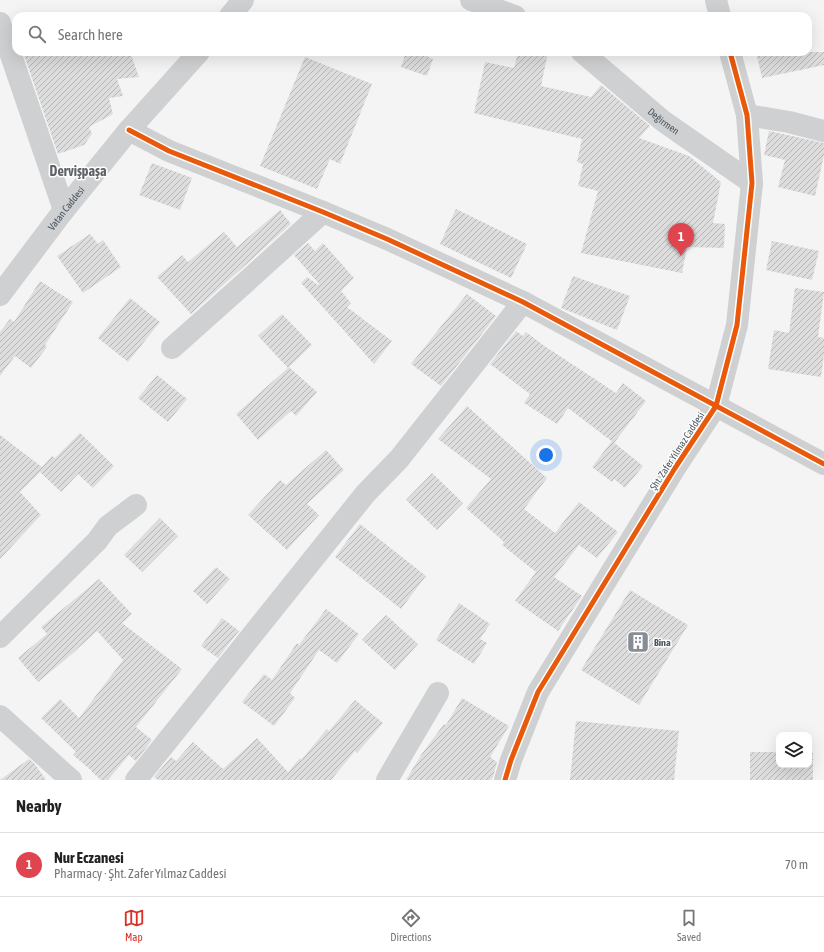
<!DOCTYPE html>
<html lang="en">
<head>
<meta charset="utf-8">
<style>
	:root { --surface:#fff; --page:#f2f2f2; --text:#222; --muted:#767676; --line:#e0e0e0; --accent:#d93025 }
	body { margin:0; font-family:"Asap Condensed",sans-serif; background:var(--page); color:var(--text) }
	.controls { position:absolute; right:12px; bottom:12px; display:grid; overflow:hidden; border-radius:8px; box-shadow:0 4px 16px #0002 }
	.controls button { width:36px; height:36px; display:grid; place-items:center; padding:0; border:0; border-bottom:1px solid var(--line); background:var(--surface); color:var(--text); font:20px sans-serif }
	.you { position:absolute; left:546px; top:455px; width:14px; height:14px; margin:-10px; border:3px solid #fff; border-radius:50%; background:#1a73e8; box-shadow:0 0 0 6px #1a73e833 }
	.badge { display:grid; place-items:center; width:26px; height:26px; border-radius:50%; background:var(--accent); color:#fff; font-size:13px; font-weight:700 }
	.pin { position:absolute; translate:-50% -33px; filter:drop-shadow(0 1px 2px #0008) }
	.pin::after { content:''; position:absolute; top:21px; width:14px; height:12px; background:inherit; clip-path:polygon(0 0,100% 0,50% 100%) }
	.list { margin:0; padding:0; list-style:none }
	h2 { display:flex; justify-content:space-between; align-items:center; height:52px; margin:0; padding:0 16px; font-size:17px }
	h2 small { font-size:13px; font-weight:400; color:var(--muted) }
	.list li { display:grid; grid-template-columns:26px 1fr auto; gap:12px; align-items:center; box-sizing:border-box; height:64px; padding:0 16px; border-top:1px solid var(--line) }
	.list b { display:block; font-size:15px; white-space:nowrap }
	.list p { margin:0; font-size:13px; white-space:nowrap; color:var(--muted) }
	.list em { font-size:13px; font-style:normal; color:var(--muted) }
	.icon { flex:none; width:22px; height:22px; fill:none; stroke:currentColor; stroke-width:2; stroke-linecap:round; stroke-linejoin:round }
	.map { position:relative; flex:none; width:824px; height:780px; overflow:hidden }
	.search { position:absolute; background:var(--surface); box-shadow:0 4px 16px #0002; left:12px; right:12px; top:12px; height:44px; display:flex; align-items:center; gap:10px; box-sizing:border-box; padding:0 14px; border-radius:12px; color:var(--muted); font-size:15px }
	.sheet { height:116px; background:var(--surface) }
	nav { display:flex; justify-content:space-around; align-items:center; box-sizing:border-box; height:56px; border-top:1px solid var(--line); background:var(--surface); font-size:11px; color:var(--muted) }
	nav a { display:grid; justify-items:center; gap:2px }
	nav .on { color:var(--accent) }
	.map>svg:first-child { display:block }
	.building { fill:url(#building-hatch) }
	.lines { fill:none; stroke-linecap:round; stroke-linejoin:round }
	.minor { stroke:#ced0d2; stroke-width:22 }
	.cycleway-casing { stroke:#fff; stroke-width:8 }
	.cycleway { stroke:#e8590c; stroke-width:5 }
	.labels { text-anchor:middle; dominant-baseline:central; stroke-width:3; stroke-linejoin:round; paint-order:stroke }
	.street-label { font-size:10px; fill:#4a5661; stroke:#fff }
	.poi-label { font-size:10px; font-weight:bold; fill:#4a5661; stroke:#fff; text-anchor:start }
	.district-label { font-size:14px; font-weight:bold; fill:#5f6368; stroke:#fff }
</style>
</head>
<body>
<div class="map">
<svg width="824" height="780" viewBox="0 0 824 780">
	<defs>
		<pattern id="building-hatch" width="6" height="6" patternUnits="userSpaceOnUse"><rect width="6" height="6" fill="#ddddde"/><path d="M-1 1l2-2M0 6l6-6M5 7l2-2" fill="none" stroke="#b5b6b7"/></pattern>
	</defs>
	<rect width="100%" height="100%" fill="#f4f4f4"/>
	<!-- building -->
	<g class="building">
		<polygon points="23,52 130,52 139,77 117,79 123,96 109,98 113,114 89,127 92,134 84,145 58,154"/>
		<polygon points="406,52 430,52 428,57 433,59 427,76 401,67"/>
		<polygon points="518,52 548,52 541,86 591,97 601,85 650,126 639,138 689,156 721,182 713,223 725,224 724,248 687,247 682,273 581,253 598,191 578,186 583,164 577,162 582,139 474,113 485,62 514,68"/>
		<polygon points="756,52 824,52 824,65 762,78"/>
		<polygon points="305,57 372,84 340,164 330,159 317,189 260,166"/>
		<polygon points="769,131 824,143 824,155 815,196 778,187 785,160 764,155"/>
		<polygon points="152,163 192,178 180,210 139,195"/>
		<polygon points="456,209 527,244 511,278 440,244"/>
		<polygon points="280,210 291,224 191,314 157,277 182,255 188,262 224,232 237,247"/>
		<polygon points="90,234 98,244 103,240 121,267 83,293 57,256"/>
		<polygon points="772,241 819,251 812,280 766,270"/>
		<polygon points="308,243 315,251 323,243 354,278 341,291 351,303 347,307 392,341 374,364 301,283 307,277 318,285 319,284 294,255"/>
		<polygon points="573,276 630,296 617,330 561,308"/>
		<polygon points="40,281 73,302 45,345 47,347 31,368 15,356 0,376 0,332 10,319 14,322"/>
		<polygon points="795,288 824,292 818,337 824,338 824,354 821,377 768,369 774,330 789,333"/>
		<polygon points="467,294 496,316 441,386 411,364"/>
		<polygon points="130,298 160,322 128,362 98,338"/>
		<polygon points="282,314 312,345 288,368 258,336"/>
		<polygon points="516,331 523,336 526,332 543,345 616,393 623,383 646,401 614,443 568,408 557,424 524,403 530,394 490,364"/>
		<polygon points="289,367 317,392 296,416 291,411 258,440 236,414"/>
		<polygon points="157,375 187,399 168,422 138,398"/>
		<polygon points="467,406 547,478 524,509 555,533 579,502 618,532 597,558 579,545 554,577 582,596 558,631 515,601 536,572 502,545 504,542 466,508 491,479 438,439"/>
		<polygon points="80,433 114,466 93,488 78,474 61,492 40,472 20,492 41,515 0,559 0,435 42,467 52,456 55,458"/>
		<polygon points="612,441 643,466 625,488 614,479 612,482 592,467"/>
		<polygon points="326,450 344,470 307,504 319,515 287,550 248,515 280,480 286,485"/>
		<polygon points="432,473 463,503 437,530 406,500"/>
		<polygon points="160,518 178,536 142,572 124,555"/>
		<polygon points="360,524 426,576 401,609 335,557"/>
		<polygon points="216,567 230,579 207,604 193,591"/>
		<polygon points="99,579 132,614 122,623 182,669 136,727 152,740 136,761 129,755 108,780 101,780 91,771 92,771 73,755 76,752 41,718 60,699 79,718 123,660 97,631 65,660 38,682 18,658 47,634 41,627"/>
		<polygon points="630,590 688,625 639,705 581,670"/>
		<polygon points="459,603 490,624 480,639 487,643 474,664 436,640"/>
		<polygon points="326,609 359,634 337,663 319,650 290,693 295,698 274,726 242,702 264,674 272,680 297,643 299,645"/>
		<polygon points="386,615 418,644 395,670 362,640"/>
		<polygon points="222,618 239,631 218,658 201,646"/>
		<polygon points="462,698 509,726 490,757 497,762 493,777 491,780 406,780 421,755 444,724 446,725"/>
		<polygon points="355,700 383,723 357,753 355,751 331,780 158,780 154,777 171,757 176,761 193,742 223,769 257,738 288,772 300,758 301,760 327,729 329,731"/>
		<polygon points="576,721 679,731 674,780 570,780"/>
		<polygon points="750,752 779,752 779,765 809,765 809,753 813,753 813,780 750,780"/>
		<polygon points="29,759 34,763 46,780 0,780"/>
	</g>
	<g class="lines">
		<!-- minor -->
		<g class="minor">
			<polyline points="471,0 515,16"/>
			<polyline points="716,0 720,16"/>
			<polyline points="230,16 243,0"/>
			<polyline points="0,23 64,210"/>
			<path id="s1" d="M582 52 663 121 752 183"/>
			<polyline points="747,115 789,122 824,131"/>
			<polyline points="129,130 169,151 323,212 387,239 523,302 824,464"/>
			<path id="s2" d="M0 295 64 210 129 130 199 52"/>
			<polyline points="172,348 246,282 323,212"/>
			<polyline points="0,637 97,541 108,526 136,505"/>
			<polyline points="0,716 71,780"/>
			<polyline points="136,780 366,493 399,459 523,302"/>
			<polyline points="387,780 438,693"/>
			<polyline points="505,780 511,760 538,692 675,468 716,406 737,325 752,183 747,115 730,52"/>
		</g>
		<!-- cycleway casing -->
		<g class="cycleway-casing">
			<g id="cycleway">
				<polyline points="129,130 169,151 323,212 387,239 523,302 824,464"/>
				<polyline points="505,780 511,760 538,692 675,468 716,406 737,325 752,183 747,115 730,52"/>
			</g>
		</g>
		<!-- cycleway -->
		<use href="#cycleway" class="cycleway"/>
	</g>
	<!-- icons -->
	<defs>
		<g id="building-square" transform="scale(1.15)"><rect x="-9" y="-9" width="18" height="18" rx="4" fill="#868d94" stroke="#fff"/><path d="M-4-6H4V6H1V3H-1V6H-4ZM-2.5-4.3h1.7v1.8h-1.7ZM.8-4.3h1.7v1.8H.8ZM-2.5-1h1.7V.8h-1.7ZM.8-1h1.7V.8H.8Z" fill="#fff"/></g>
	</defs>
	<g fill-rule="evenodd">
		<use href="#building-square" x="638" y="642"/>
	</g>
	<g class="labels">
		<!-- street labels -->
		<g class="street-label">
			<text stroke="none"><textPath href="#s1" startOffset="107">Değirmen</textPath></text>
			<text stroke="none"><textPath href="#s2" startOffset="109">Vatan Caddesi</textPath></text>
			<text transform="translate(677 451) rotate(-57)">Şht. Zafer Yılmaz Caddesi</text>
		</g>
		<!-- poi labels -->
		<g class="poi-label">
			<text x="654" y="642">Bina</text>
		</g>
		<!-- district labels -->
		<g class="district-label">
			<text x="78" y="171">Dervişpaşa</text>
		</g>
	</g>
</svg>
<div class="controls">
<button><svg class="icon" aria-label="layers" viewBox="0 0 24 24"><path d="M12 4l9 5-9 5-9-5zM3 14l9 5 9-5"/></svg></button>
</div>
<div class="you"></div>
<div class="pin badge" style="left:681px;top:256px;background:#e0444e">1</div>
<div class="search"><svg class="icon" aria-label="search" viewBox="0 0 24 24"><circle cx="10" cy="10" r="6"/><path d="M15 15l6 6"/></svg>Search here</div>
</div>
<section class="sheet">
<h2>Nearby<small></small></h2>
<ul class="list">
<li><span class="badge" style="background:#e0444e">1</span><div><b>Nur Eczanesi</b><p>Pharmacy · Şht. Zafer Yılmaz Caddesi</p></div><em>70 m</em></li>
</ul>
</section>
<nav>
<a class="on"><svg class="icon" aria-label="map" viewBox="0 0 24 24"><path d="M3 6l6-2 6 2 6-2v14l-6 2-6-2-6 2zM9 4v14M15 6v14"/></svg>Map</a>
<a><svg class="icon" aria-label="directions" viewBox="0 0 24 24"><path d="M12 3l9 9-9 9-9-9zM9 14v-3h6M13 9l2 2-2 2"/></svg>Directions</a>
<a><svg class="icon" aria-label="saved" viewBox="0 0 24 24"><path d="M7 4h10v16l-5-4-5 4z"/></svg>Saved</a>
</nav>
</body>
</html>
